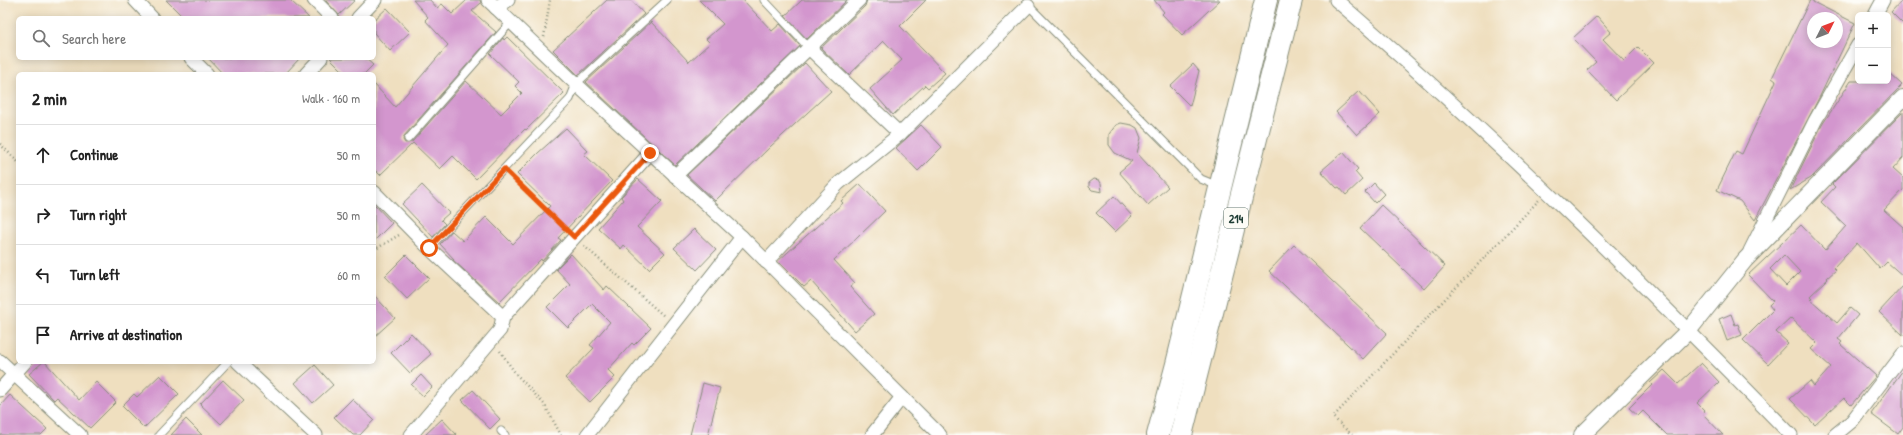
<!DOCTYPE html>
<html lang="en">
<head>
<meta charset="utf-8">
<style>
	:root { --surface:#fff; --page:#f6f6f6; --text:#222; --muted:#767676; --line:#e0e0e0 }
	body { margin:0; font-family:"Patrick Hand",sans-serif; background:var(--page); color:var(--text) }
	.controls { position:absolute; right:12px; top:12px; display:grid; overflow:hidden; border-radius:6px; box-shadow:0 2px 10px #0003 }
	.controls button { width:36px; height:36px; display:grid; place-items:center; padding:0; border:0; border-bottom:1px solid var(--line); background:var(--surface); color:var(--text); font:20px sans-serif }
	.compass { position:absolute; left:1807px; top:12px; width:36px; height:36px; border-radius:50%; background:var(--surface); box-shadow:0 2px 10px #0003; rotate:48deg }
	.stop { position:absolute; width:12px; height:12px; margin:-9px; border:3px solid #ea580c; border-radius:50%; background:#fff }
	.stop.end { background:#ea580c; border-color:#fff; box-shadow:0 1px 4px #0008 }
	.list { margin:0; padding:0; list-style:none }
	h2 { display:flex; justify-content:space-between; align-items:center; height:52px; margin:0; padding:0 16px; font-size:17px }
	h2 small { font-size:13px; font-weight:400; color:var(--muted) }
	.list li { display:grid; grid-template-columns:26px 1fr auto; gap:12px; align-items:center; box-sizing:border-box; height:60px; padding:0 16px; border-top:1px solid var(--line) }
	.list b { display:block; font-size:15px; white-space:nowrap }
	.list em { font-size:13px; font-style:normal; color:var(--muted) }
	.icon { flex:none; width:22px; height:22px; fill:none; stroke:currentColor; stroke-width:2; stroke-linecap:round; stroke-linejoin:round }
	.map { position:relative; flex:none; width:1903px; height:435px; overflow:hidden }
	.search { position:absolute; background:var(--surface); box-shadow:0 2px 10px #0003; left:16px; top:16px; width:360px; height:44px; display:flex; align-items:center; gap:10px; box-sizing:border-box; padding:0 14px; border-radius:6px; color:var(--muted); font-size:15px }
	.panel { position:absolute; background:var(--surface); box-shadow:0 2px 10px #0003; left:16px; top:72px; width:360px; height:292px; border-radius:6px }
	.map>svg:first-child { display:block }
	.building { fill:#d396ce; fill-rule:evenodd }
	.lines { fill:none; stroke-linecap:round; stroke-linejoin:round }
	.service-casing { stroke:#878e7a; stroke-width:9 }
	.minor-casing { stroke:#878e7a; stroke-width:15 }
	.tertiary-casing { stroke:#878e7a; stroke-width:18 }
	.trunk-casing { stroke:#878e7a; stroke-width:24 }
	.path { stroke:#878e7a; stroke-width:2.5; stroke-dasharray:1 3; stroke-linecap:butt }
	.service { stroke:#fff; stroke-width:7 }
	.minor { stroke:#fff; stroke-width:13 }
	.tertiary { stroke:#fff; stroke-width:16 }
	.trunk { stroke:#fff; stroke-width:22 }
	.route { stroke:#ea580c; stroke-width:5 }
	.labels { text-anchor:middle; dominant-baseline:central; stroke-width:4; stroke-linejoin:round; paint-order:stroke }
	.shield { fill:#fdfcf7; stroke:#62766e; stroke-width:1 }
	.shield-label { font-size:12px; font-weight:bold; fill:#1f3d34 }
</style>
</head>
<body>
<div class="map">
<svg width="1903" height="435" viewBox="0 0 1903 435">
	<rect width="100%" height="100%" fill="#fdfcf7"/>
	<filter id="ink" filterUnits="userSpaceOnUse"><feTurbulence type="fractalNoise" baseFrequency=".025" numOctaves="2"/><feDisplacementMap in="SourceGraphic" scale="8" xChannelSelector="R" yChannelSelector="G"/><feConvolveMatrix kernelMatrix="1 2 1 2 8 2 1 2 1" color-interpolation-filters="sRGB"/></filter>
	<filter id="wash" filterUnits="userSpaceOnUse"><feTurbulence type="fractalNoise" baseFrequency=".012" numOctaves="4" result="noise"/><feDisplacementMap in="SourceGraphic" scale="16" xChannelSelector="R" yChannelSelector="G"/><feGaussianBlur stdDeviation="0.9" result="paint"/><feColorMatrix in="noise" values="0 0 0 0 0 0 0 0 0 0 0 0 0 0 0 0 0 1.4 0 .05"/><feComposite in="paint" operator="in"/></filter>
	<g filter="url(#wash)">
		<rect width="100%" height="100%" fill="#efdfbf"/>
		<g id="blocks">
			<!-- building -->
			<g class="building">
				<polygon points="166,0 290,0 309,18 184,18"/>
				<polygon points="325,0 355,0 339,15"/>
				<polygon points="413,0 430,0 437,8 442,4 452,14 467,0 480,0 481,3 472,11 496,32 404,136 403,140 405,143 412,142 466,81 501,114 522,93 515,86 519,82 490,54 503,38 504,40 507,37 564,93 526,130 525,129 476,179 453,156 440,169 413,143 380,175 374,169 374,84 395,107 448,45 425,20 428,17"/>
				<polygon points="607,0 631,0 644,14 578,75 553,50"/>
				<polygon points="699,0 743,0 772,31 780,24 800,46 675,165 586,82 651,22 689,62 710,43 706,39 723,24"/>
				<polygon points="802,0 847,0 807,39 785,16"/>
				<polygon points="867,0 926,0 900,26 945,73 928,88 925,85 893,115 870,89 902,60 884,41 849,75 821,48 865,6"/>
				<polygon points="1154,0 1220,0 1182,35 1162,14 1164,12"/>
				<path d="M1810 0H1813V2L1855 23 1820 96 1755 220 1740 201 1717 190 1736 151 1742 154 1776 81 1772 78ZM1813 18H1837V42H1813Z"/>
				<polygon points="1902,0 1903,0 1903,24 1891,12"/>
				<polygon points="387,8 410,32 390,51 374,33 374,20"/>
				<polygon points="1597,16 1611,32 1603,39 1624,61 1638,47 1654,63 1616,100 1587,70 1596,62 1573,38"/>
				<polygon points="208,58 300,58 285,74 223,74"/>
				<polygon points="330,58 365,58 373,65 364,74 346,74"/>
				<polygon points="805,63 831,91 771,146 715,201 687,175"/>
				<polygon points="1193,64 1199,71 1190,106 1170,86"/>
				<polygon points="1888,72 1902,85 1811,178 1790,190 1822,125 1851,81 1888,81"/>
				<polygon points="1359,91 1380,114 1357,135 1336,112"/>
				<path d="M1903 112V158L1893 169 1903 178V190L1884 210 1903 227V276L1887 262 1880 269 1857 243 1834 268 1836 270 1827 278 1828 279 1810 296 1812 298 1810 299 1837 323 1850 308 1858 315 1838 339 1842 342 1840 344 1876 376 1851 405 1844 398 1815 425 1790 399 1810 381 1814 386 1831 367 1811 349 1817 343 1791 318 1776 332 1788 343 1768 364 1743 340 1773 310 1769 305 1773 301 1748 275 1801 225 1825 250 1846 226 1821 202 1835 187 1832 184ZM1784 255 1800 272 1786 286 1770 269Z"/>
				<polygon points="1121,123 1132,125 1137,128 1141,138 1137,153 1168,187 1148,205 1119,172 1132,161 1115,153 1109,145 1109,134 1116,125"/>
				<polygon points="921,125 942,147 918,171 896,148"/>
				<polygon points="566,128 588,151 584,154 612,181 558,238 561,240 542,261 541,259 499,302 453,260 454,259 440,244 452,231 463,241 486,217 513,244 550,206 517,174 538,153"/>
				<polygon points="1343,152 1358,169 1355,172 1362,180 1346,195 1339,187 1337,188 1321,171"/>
				<polygon points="638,179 662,201 637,227 665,253 649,269 624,245 621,249 598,228 623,200 621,197"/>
				<polygon points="1094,179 1099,180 1101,183 1102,192 1092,190 1089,187 1089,183"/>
				<polygon points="1374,183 1384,194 1375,203 1365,192"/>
				<polygon points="860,184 885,211 834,260 855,283 850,287 874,314 855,331 811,281 804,287 778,261 843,203 841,201"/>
				<polygon points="422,185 449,213 441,220 445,224 433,237 402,204"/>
				<polygon points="1114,196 1132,216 1115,232 1096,213"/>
				<polygon points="374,204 392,223 374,241"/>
				<polygon points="1381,205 1445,266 1424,289 1360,228"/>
				<polygon points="694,229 716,250 697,270 674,248"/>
				<polygon points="1294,245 1387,333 1363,359 1269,271"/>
				<polygon points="571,254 604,290 607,286 651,328 634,345 632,343 608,370 615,377 590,402 565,378 594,348 590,345 610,322 592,304 568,328 547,307 570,284 556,269"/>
				<polygon points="406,255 429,278 407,299 385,276"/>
				<polygon points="1903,286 1903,335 1879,312"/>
				<polygon points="374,295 395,318 374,337"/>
				<polygon points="1731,314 1735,325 1738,324 1742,335 1727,341 1719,319"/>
				<polygon points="411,333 431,354 410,373 391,353"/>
				<polygon points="43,362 45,362 79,400 96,382 116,402 90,428 57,397 54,400 29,374"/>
				<polygon points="1701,363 1719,382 1697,403 1705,411 1702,413 1723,435 1667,435 1643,411 1638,416 1629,408 1652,385 1650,383 1664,370 1678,384"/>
				<polygon points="315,365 333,385 313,403 295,383"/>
				<polygon points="1903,370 1903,427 1898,434 1871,414"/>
				<polygon points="160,375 179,394 144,428 122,406 134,394 137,397"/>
				<polygon points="421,375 432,387 423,396 411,385"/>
				<polygon points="223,380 244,400 221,424 200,404"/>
				<polygon points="703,383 720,388 708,435 690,435"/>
				<polygon points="473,390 500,419 490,429 462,400"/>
				<polygon points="10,395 47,429 41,435 0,435 0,406"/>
				<polygon points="352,399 374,420 360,435 353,435 334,417"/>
				<polygon points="186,419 202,435 171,435"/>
				<polygon points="442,419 457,435 425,435"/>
			</g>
		</g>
	</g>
	<g filter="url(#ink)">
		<use href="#blocks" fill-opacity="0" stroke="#878e7a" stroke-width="1"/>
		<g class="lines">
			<!-- service casing -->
			<g class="service-casing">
				<g id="service">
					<polyline points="764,0 809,48"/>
					<polyline points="1027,4 1201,179 1218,186"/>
					<polyline points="408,139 511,22"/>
					<polyline points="429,248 570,99 576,84 667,0"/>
					<polyline points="501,431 505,435"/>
					<polyline points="159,435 228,362"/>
				</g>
			</g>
			<!-- minor casing -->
			<g class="minor-casing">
				<g id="minor">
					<polyline points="135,0 152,18"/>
					<polyline points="314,0 332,18"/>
					<polyline points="488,0 576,84 742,237 940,435"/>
					<path d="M1336 0C1495 137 1645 285 1791 435"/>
					<polyline points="496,8 508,0"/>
					<polyline points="1875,15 1883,0"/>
					<polyline points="358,18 375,0"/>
					<polyline points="809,48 900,134"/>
					<polyline points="191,58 207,74"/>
					<polyline points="306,74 321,58"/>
					<polyline points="675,176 859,0"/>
					<polyline points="374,192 429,248 503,317"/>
					<polyline points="1750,251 1815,121 1858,45"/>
					<polyline points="766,262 838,184 900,134 1028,6"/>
					<polyline points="0,361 80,435"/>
					<polyline points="238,362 316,435"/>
					<polyline points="0,390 25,362"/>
					<polyline points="411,435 500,330 503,317 650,153"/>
					<polyline points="587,435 742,237"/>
					<polyline points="872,435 902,397"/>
					<polyline points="1835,435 1852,421 1903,354"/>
				</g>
			</g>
			<!-- tertiary casing -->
			<g class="tertiary-casing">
				<polyline id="tertiary" points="1582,435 1689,330 1745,260 1903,98"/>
			</g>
			<!-- trunk casing -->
			<g class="trunk-casing">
				<g id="trunk">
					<polyline points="1158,435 1177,364 1266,0"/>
					<polyline points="1181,435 1291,0"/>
				</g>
			</g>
			<!-- path -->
			<g class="path">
				<polyline points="544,37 550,0"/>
				<polyline points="0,144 18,162"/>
				<polyline points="510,175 565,229"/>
				<polyline points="584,246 664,316"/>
				<polyline points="374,250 399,235"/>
				<polyline points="500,351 516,374 544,404 561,435"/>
				<polyline points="1352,435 1333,417 1539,200"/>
			</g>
			<!-- service -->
			<use href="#service" class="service"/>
			<!-- minor -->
			<use href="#minor" class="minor"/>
			<!-- tertiary -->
			<use href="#tertiary" class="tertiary"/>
			<!-- trunk -->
			<use href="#trunk" class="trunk"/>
		</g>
	</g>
	<g class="lines" filter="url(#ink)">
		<!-- route -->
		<polyline class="route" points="429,248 504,169 574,237 650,153"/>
	</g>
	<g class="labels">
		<!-- shield labels -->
		<rect class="shield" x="1224" y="208" width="24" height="20" rx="3"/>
		<g class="shield-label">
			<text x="1236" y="218">214</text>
		</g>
	</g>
</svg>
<div class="controls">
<button>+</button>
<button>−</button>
</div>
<svg class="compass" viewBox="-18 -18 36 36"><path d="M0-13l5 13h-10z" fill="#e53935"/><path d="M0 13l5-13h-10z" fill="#767676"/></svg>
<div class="stop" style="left:429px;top:248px"></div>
<div class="stop end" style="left:650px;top:153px"></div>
<div class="search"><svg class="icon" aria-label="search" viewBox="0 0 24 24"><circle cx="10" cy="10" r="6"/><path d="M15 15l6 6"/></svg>Search here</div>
<section class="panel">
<h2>2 min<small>Walk · 160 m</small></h2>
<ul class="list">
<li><svg class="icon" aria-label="ahead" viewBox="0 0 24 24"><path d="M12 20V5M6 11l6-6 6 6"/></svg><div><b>Continue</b></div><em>50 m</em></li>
<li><svg class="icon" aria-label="right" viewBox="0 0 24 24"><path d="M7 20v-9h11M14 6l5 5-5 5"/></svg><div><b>Turn right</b></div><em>50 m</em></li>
<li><svg class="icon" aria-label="left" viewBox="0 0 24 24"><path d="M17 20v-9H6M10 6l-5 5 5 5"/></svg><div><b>Turn left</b></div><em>60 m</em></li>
<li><svg class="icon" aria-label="arrive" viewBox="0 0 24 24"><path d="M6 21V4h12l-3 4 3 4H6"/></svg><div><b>Arrive at destination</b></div></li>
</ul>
</section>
</div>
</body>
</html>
